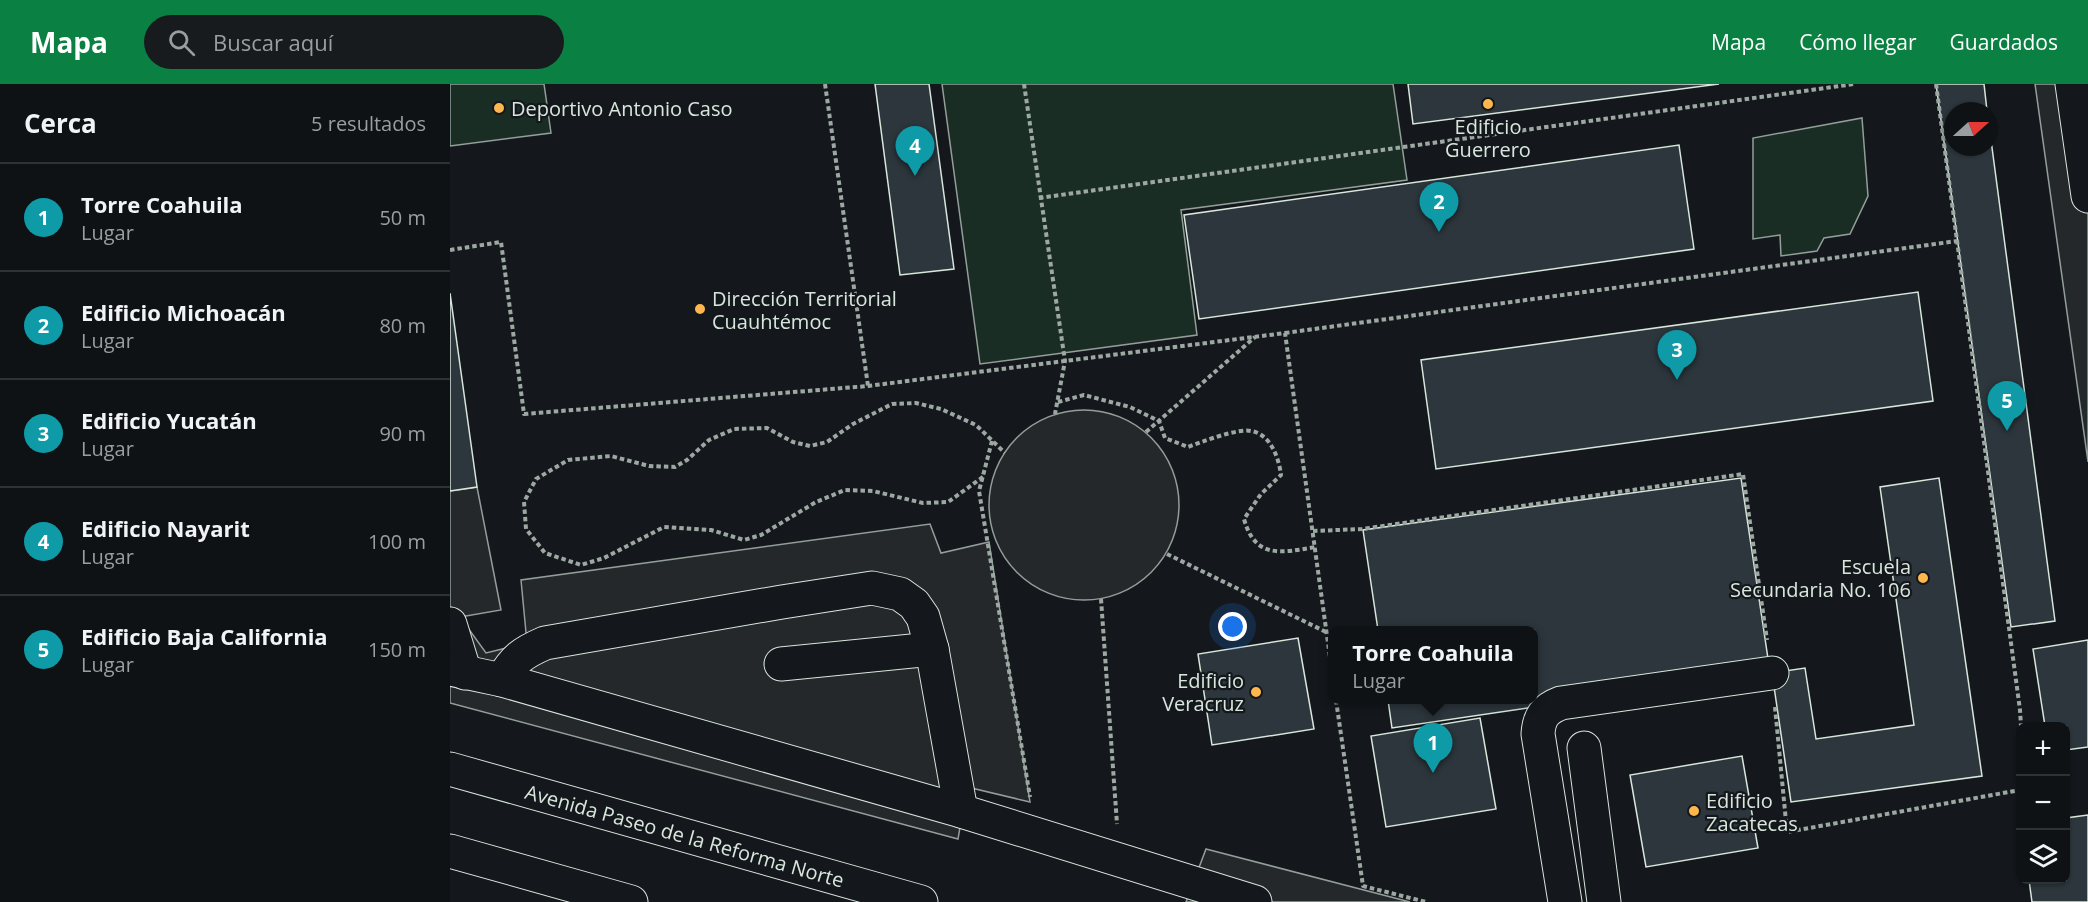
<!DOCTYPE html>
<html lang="es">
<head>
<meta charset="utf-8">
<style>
	:root { --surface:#0f1215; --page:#181b1e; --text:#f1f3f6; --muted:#9b9ea0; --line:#2f3234; --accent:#0b8043 }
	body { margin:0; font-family:"Open Sans",sans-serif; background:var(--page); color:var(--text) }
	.controls { position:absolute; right:18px; bottom:18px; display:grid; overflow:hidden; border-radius:12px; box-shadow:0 2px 4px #0004 }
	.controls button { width:54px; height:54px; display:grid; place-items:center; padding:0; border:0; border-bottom:2px solid var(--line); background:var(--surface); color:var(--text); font:30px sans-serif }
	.compass { position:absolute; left:1494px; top:18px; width:54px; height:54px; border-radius:50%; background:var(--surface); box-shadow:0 2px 4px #0004; rotate:69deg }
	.you { position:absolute; left:783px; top:543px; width:21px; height:21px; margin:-15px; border:4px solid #fff; border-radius:50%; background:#1a73e8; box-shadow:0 0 0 9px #1a73e833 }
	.badge { display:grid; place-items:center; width:39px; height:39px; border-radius:50%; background:var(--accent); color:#fff; font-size:20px; font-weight:700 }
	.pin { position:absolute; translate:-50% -50px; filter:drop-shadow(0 2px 3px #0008) }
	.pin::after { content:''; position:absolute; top:32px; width:21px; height:18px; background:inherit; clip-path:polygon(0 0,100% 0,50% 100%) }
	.popup { position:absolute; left:878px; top:542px; width:210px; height:78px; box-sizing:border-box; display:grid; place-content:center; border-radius:12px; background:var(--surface); filter:drop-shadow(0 2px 4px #0005); font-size:20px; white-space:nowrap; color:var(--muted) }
	.popup b { font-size:22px; color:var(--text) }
	.popup::after { content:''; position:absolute; left:50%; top:100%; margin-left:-12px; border:12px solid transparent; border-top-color:var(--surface) }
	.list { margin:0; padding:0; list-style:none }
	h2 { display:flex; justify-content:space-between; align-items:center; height:78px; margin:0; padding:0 24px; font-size:26px }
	h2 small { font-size:20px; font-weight:400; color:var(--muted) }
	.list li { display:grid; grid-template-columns:39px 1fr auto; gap:18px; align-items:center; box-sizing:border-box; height:108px; padding:0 24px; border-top:2px solid var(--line) }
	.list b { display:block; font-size:22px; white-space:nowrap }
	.list p { margin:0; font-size:20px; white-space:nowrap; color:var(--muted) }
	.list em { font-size:20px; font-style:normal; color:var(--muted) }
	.icon { flex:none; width:33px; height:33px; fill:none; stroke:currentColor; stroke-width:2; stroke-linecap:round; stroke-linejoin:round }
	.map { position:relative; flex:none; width:1638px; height:818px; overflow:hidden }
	header { display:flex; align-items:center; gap:36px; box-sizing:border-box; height:84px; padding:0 30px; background:var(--accent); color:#fff }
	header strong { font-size:28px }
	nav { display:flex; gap:33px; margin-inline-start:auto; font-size:21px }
	.search { width:420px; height:54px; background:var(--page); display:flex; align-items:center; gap:15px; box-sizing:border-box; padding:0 21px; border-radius:33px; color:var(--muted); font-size:22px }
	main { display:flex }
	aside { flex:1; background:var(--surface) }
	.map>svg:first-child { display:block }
	.green { fill:#1a2d24; stroke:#939e99; stroke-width:1.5 }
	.parking { fill:#24282b; stroke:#939e99; stroke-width:1.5 }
	.building { fill:#2c363c; stroke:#d8e6dc; stroke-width:1.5 }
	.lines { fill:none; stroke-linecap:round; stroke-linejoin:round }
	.minor-casing { stroke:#d8e6dc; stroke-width:35 }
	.major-casing { stroke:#d8e6dc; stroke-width:35 }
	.path { stroke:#9da8a2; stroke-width:4; stroke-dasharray:4.5 3; stroke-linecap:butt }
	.minor { stroke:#14181c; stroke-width:33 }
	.major { stroke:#14181c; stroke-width:33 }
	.poi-dot { fill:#ffb74d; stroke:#14181c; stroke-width:2 }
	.labels { text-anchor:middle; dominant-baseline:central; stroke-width:4.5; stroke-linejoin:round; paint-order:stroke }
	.poi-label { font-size:20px; fill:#d8e6dc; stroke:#14181c; text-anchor:start }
	.street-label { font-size:20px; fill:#d8e6dc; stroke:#14181c }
</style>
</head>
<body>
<header>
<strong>Mapa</strong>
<div class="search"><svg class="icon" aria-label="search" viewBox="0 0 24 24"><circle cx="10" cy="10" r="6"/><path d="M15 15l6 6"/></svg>Buscar aquí</div>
<nav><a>Mapa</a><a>Cómo llegar</a><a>Guardados</a></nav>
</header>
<main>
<aside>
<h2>Cerca<small>5 resultados</small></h2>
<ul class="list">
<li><span class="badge" style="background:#0f9aa8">1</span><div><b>Torre Coahuila</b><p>Lugar</p></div><em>50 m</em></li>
<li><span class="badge" style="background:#0f9aa8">2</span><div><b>Edificio Michoacán</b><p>Lugar</p></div><em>80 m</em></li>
<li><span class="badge" style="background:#0f9aa8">3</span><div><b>Edificio Yucatán</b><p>Lugar</p></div><em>90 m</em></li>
<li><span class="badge" style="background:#0f9aa8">4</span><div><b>Edificio Nayarit</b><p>Lugar</p></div><em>100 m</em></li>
<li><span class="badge" style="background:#0f9aa8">5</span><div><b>Edificio Baja California</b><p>Lugar</p></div><em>150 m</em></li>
</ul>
</aside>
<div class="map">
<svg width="1638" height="818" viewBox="0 0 1638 818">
	<rect width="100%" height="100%" fill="#14181c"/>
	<!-- green -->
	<g class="green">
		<polygon points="0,0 94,0 101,49 0,62"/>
		<polygon points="492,0 943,0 957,96 731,126 747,251 530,280"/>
		<polygon points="1412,34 1418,112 1400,150 1374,154 1367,167 1331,172 1330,151 1303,155 1303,54"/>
	</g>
	<!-- parking -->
	<g class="parking">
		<polygon points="1585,0 1638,0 1638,378"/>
		<circle cx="634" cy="421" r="95"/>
		<polygon points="27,403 51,526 10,533 36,569 77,559 71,496 480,440 491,469 539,458 580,718 517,703 508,755 0,619 0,407"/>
		<polygon points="756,765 960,818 736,818"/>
	</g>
	<!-- building -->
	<g class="building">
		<polygon points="425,0 479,0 504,185 450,191"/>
		<polygon points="958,0 1269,0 963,40"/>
		<polygon points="1486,0 1534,0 1537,27 1503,27 1503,63 1539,63 1539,41 1605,537 1561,543"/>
		<polygon points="1229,61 1244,165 749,235 734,131"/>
		<polygon points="1468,208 1483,317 986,385 971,276"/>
		<polygon points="0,209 27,403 0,407"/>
		<polygon points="1291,394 1320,588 942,644 938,616 1084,616 1084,546 928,546 913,446"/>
		<polygon points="1489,394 1532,692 1341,718 1322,589 1355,584 1366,655 1464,641 1430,403"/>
		<polygon points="848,554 864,645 762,661 748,570"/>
		<polygon points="1638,556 1638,663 1616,666 1616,642 1595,642 1583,565"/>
		<polygon points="1030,634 1046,725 936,743 921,652"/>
		<polygon points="1292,672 1308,764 1196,783 1180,691"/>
		<polygon points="1638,731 1638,818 1582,818 1579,796 1616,796 1616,734"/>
	</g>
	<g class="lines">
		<!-- minor casing -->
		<g class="minor-casing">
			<g id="minor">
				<polyline points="1622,0 1638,112"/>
				<polyline points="0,540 15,589"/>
				<polyline points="331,580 482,565"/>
				<polyline points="0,585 52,596 511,727 805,818"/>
				<path d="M52 596C64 575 72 569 95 559L332 518 422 504 450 510 464 520 473 533 482 565 511 727"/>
				<polyline points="1134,664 1154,818"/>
				<path d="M1115 818 1088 650C1089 633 1095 625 1111 619L1322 589"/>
			</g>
		</g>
		<!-- major casing -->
		<g class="major-casing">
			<g id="major">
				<path id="s1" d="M0 685 471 818"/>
				<polyline points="0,767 181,818"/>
			</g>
		</g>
		<!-- path -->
		<g class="path">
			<polyline points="375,0 418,302"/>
			<polyline points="574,0 615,277 605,330"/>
			<polyline points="1486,0 1570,626 1571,642"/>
			<polyline points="589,114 1404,0"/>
			<polyline points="0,166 51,158 74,330 418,302 835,249 882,588"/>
			<polyline points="835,249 1507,157"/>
			<path d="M608 318 634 311 680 323 709 337 715 354 738 363C751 358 788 344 801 347 821 350 829 375 831 391L811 410 794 435C805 475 831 469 865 463"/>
			<polyline points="696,348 805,253"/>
			<polyline points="542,357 529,407 580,713"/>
			<polyline points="533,393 498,418 473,419 423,407 395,406 366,418 311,451 294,456 261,446 214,443 154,474 131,481 95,469 76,445 74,418 86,395 118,376 161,372 199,382 225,383 237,376 259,356 284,345 317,344 343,358 360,362 377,358 403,340 442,320 466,319 491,325 526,341 555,369"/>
			<polyline points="863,447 912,445 1293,390 1317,556"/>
			<polyline points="717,470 876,548"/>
			<polyline points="651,515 667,740"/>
			<polyline points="886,616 913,802 976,818"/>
			<polyline points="1325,623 1337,748 1570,706"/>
		</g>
		<!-- minor -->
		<use href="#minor" class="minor"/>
		<!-- major -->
		<use href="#major" class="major"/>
	</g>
	<!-- markers -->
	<g class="poi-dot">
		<circle cx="1038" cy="20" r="6"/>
		<circle cx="49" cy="24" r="6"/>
		<circle cx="250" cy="225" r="6"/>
		<circle cx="1473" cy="494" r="6"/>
		<circle cx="806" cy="608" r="6"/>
		<circle cx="1244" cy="727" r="6"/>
	</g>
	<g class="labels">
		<!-- poi labels -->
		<g class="poi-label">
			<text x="61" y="24">Deportivo Antonio Caso</text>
			<text x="1038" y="42" text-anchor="middle">Edificio<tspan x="1038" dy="23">Guerrero</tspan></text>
			<text x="262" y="214">Dirección Territorial<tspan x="262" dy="23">Cuauhtémoc</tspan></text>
			<text x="1461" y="482" text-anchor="end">Escuela<tspan x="1461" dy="23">Secundaria No. 106</tspan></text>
			<text x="794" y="596" text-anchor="end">Edificio<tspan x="794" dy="23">Veracruz</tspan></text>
			<text x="1256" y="716">Edificio<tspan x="1256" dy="23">Zacatecas</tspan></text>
		</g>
		<!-- street labels -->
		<g class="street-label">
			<text stroke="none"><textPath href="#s1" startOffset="244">Avenida Paseo de la Reforma Norte</textPath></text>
		</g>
	</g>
</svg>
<div class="controls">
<button>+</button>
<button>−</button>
<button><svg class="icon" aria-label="layers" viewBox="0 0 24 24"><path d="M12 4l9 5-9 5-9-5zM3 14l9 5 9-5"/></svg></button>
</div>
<svg class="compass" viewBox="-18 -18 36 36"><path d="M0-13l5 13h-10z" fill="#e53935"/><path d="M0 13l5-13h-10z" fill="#9b9ea0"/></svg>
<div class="you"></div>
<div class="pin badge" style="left:983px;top:689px;background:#0f9aa8">1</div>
<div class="popup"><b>Torre Coahuila</b>Lugar</div>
<div class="pin badge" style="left:989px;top:148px;background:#0f9aa8">2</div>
<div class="pin badge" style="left:1227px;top:296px;background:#0f9aa8">3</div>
<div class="pin badge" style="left:465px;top:92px;background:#0f9aa8">4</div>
<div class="pin badge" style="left:1557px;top:347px;background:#0f9aa8">5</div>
</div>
</main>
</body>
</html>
